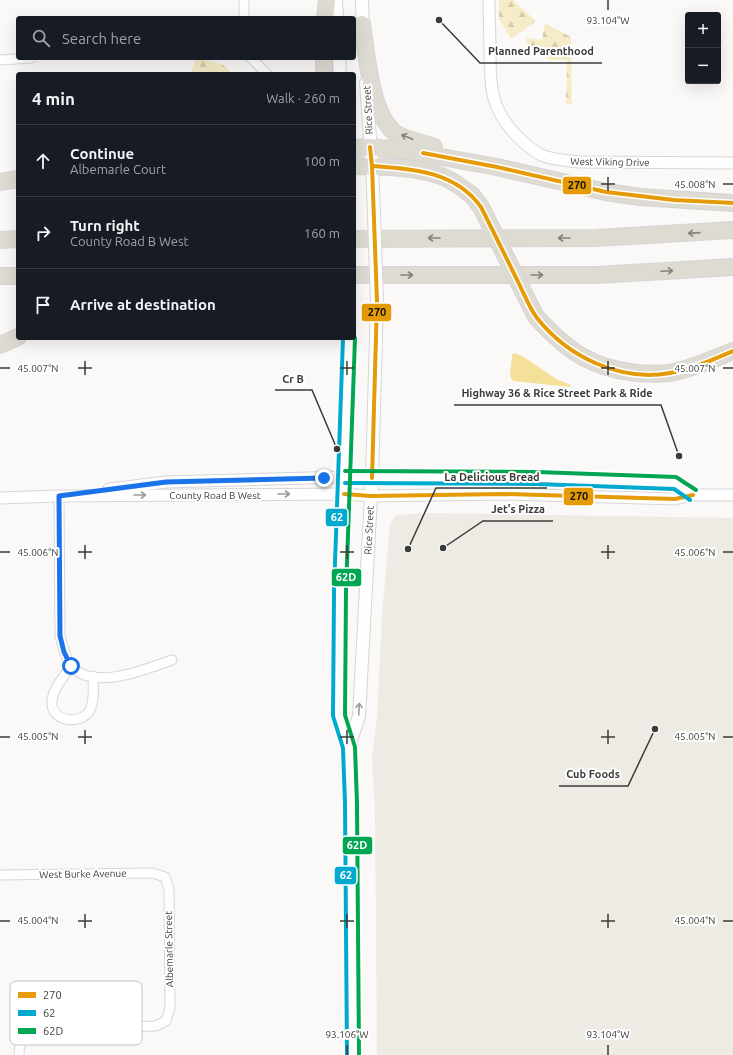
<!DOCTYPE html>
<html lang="en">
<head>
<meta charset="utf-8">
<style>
	:root { --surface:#171b24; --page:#242831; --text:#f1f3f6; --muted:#9ea1a6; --line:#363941 }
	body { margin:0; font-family:Ubuntu,sans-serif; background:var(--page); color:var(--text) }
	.controls { position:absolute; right:12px; top:12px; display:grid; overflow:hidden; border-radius:4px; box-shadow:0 4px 16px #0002 }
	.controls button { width:36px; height:36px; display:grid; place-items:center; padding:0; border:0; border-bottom:1px solid var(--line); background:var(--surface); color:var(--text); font:20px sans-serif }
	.stop { position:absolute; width:12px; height:12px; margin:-9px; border:3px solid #1a73e8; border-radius:50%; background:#fff }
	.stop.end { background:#1a73e8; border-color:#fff; box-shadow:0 1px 4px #0008 }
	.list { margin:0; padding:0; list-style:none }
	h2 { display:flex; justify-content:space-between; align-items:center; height:52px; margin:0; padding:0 16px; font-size:17px }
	h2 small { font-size:13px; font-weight:400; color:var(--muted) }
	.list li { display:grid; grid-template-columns:26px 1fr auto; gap:12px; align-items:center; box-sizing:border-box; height:72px; padding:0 16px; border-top:1px solid var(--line) }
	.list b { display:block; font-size:15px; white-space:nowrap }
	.list p { margin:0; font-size:13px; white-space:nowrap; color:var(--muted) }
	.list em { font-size:13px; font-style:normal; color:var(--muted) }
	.icon { flex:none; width:22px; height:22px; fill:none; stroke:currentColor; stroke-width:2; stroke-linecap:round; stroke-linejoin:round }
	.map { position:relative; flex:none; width:733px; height:1055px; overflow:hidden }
	.search { position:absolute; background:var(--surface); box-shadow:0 4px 16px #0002; left:16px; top:16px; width:340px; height:44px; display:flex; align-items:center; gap:10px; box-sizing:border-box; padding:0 14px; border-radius:4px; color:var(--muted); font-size:15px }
	.panel { position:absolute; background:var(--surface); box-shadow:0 4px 16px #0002; left:16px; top:72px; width:340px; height:268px; border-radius:4px }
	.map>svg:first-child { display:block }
	.built { fill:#eeebe5 }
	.forest { fill:url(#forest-firs) }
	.water { fill:#f5e099 }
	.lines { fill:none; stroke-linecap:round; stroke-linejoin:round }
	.minor-casing { stroke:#d7d6d5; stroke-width:11 }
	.tertiary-casing { stroke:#d7d6d5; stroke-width:13 }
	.secondary-casing { stroke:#d7d6d5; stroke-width:14 }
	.motorway-casing { stroke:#d6d5d5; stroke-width:18 }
	.minor { stroke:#fefefe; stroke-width:9 }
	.tertiary { stroke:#fefefe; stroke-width:11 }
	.secondary { stroke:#fefefe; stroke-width:12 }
	.motorway { stroke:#dedbd3; stroke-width:16 }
	.secondary-bridge-casing { stroke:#d7d6d5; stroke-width:14; stroke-linecap:butt }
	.motorway-bridge-casing { stroke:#d6d5d5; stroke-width:18; stroke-linecap:butt }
	.secondary-bridge { stroke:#fefefe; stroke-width:12 }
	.motorway-bridge { stroke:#dedbd3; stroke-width:16 }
	.bus-1-casing { stroke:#fff; stroke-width:7 }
	.bus-2-casing { stroke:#fff; stroke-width:7 }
	.bus-3-casing { stroke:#fff; stroke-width:7 }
	.bus-1 { stroke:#e49b06; stroke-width:4 }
	.bus-2 { stroke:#00a9ce; stroke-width:4 }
	.bus-3 { stroke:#00a651; stroke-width:4 }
	.oneway { stroke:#84837e }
	.oneway2 { stroke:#9c9c9c }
	.route { stroke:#1a73e8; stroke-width:5 }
	.ticks { fill:none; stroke:#3b3b39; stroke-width:1.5 }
	.labels { text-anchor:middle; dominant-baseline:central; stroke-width:4; stroke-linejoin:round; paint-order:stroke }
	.street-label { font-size:10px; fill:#3b3b39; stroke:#fff }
	.key { fill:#fff; stroke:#c4c4c4; stroke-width:1 }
	.key-label { font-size:11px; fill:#3b3b39 }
	.ticks-label { font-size:10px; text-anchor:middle; fill:#3b3b39; stroke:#fff; stroke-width:4; stroke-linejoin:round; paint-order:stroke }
	.leader { fill:none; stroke:#3b3b39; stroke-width:1.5 }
	.callout-dot { fill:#3b3b39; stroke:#fff; stroke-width:1.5 }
	.callout-label { font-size:11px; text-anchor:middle; font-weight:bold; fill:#3b3b39; stroke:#fff; stroke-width:4; stroke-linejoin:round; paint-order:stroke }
	.line-badge { stroke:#fff; stroke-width:1.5 }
	.badge-label { font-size:11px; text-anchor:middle; font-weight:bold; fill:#fff }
	.pale-badge-label { font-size:11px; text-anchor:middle; font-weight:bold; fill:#111 }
</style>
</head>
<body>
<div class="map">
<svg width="733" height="1055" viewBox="0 0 733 1055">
	<defs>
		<pattern id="forest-firs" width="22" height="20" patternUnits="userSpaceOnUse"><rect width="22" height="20" fill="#f7ecc8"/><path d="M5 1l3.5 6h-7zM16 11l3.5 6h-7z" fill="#d5cbad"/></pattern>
	</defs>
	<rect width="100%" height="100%" fill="#faf9f8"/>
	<!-- built -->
	<polygon class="built" points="430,513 733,518 733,1055 377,1055 375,815 372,758 377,717 382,615 390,524 396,515"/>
	<!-- forest -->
	<g class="forest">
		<polygon points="499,0 513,0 536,21 511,39 499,19"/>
		<polygon points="545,23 571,37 572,104 566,104 567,60 548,60 543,51 527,49 526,38 542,40"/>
		<polygon points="196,58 222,64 233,74 191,74"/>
	</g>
	<!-- water -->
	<polygon class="water" points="514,353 524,357 556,379 571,385 570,387 513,381 510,376 512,355"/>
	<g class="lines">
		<!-- minor casing -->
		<g class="minor-casing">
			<g id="minor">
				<polyline points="244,18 244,0"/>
				<polyline points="251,58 267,74"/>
				<polyline points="0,60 31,58"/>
				<path d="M59 496 60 636C63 646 65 659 72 667 95 691 146 669 172 660"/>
				<path d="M71 666C64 677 53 688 52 701 50 722 81 726 90 710 95 700 93 687 93 676"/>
				<path d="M0 875 152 873 165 877 169 889 170 1008 166 1021 156 1026 36 1029C24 1036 19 1039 19 1055"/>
			</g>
		</g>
		<!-- tertiary casing -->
		<g class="tertiary-casing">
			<g id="tertiary">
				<path d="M489 0C489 17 490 35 490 52 490 87 491 110 517 136 524 143 533 151 541 155 553 160 568 161 580 162L733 163"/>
				<polyline points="109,489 166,482 345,477 537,478 676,483 693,495"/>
				<polyline points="0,498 59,496 344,494 371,496 504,494 675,499 693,495 733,495"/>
			</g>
		</g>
		<!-- secondary casing -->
		<g class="secondary-casing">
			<g id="secondary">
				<polyline points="336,0 337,18"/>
				<polyline points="362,0 363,33"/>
				<polyline points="339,58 340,74"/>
				<polyline points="366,83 372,166 374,214"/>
				<polyline points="349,338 340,591 339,716 349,747 351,803 353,1055"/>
				<polyline points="349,747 359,716 372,478 377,301"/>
			</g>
		</g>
		<!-- motorway casing -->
		<g class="motorway-casing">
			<g id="motorway">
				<polyline points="325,18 327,0"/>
				<path d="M362 24C367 54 370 111 394 132 403 139 423 143 434 147"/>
				<polyline points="324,74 324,58"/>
				<polyline points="354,148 370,147 408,151 497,167 606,192 640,197 733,203"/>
				<path d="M354 166C383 167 419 166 446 178 455 182 463 189 472 195"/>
				<polyline points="0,182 18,179"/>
				<polyline points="354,239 596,238 733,230"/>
				<polyline points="0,240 18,239"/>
				<polyline points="354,275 597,275 733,267"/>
				<polyline points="0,276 18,276"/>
				<path d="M536 317C567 350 590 368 637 373 647 374 659 374 670 373 692 369 713 359 733 351"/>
				<polyline points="0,345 18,337"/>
			</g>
		</g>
		<!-- minor -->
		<use href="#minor" class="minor"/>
		<!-- tertiary -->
		<use href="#tertiary" class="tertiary"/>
		<!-- secondary -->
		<use href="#secondary" class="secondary"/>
		<!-- motorway -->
		<use href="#motorway" class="motorway"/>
		<!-- secondary-bridge casing -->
		<g class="secondary-bridge-casing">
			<polyline id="secondary-bridge" points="374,214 377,301"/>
		</g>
		<!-- motorway-bridge casing -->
		<g class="motorway-bridge-casing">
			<polyline id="motorway-bridge" points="472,195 481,207 536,317"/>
		</g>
		<!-- secondary-bridge -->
		<use href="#secondary-bridge" class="secondary-bridge"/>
		<!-- motorway-bridge -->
		<use href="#motorway-bridge" class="motorway-bridge"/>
		<!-- bus-1 casing -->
		<g class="bus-1-casing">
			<g id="bus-1">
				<polyline points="370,147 372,166 377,301 372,478"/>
				<polyline points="423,153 497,167 606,192 674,200 733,203"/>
				<path d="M372 166C413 169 455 171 481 207 494 233 507 259 520 286 525 296 530 309 537 318 568 357 620 382 670 373 692 369 712 360 733 351"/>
				<polyline points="344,494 371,496 504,494 675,499 693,495"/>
			</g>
		</g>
		<!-- bus-2 casing -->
		<g class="bus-2-casing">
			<g id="bus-2">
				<polyline points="343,338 334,591 333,716 343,748 345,803 347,1055"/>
				<polyline points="345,483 537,484 674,489 690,500"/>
			</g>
		</g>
		<!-- bus-3 casing -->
		<g class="bus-3-casing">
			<g id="bus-3">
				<polyline points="355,338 346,591 345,715 355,747 357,803 359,1055"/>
				<polyline points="345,471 537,472 676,477 696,490"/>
			</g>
		</g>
		<!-- bus-1 -->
		<use href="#bus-1" class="bus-1"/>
		<!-- bus-2 -->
		<use href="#bus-2" class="bus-2"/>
		<!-- bus-3 -->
		<use href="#bus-3" class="bus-3"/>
	</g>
	<!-- one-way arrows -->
	<defs><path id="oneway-shaft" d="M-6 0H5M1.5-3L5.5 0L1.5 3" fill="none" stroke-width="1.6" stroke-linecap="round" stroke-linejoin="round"/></defs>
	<g class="oneway">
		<use href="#oneway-shaft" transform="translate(407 137) rotate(-157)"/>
		<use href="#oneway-shaft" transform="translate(694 233) rotate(176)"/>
		<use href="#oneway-shaft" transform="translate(434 238) rotate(180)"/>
		<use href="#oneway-shaft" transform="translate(564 238) rotate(180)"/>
		<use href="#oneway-shaft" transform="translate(667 271) rotate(-3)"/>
		<use href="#oneway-shaft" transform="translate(407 275)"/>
		<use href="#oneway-shaft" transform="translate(537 275)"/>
	</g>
	<g class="oneway2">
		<use href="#oneway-shaft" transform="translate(284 494)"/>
		<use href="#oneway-shaft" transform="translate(140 495)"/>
		<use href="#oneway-shaft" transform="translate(359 709) rotate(-87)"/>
	</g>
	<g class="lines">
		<!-- route -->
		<polyline class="route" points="71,666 64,652 60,636 59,496 166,482 324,478"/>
	</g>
	<!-- ticks -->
	<path class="ticks" d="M608 0V10M608 177V191M601 184H615M723 184H733M85 361V375M347 361V375M608 361V375M0 368H10M78 368H92M340 368H354M601 368H615M723 368H733M85 545V559M347 545V559M608 545V559M0 552H10M78 552H92M340 552H354M601 552H615M723 552H733M85 730V744M347 730V744M608 730V744M0 737H10M78 737H92M340 737H354M601 737H615M723 737H733M85 914V928M347 914V928M608 914V928M0 921H10M78 921H92M340 921H354M601 921H615M723 921H733M347 1045V1055M608 1045V1055"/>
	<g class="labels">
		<!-- street labels -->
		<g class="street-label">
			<text transform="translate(368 110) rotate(-93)">Rice Street</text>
			<text transform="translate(610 162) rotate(1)">West Viking Drive</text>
			<text x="215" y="495">County Road B West</text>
			<text transform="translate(369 530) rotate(-87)">Rice Street</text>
			<text transform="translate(83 874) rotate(-1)">West Burke Avenue</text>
			<text transform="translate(169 949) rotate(-91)">Albemarle Street</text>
		</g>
	</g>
	<!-- legend -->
	<rect x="10" y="981" width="132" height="64" rx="6" class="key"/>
	<rect x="18" y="992" width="18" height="6" fill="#e49b06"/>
	<rect x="18" y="1010" width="18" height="6" fill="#00a9ce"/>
	<rect x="18" y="1028" width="18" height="6" fill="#00a651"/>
	<g class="key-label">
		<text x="43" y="999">270</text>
		<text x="43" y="1017">62</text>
		<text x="43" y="1035">62D</text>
	</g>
	<g class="ticks-label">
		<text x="608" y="24">93.104°W</text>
		<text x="695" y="188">45.008°N</text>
		<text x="38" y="372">45.007°N</text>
		<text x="695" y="372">45.007°N</text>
		<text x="38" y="556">45.006°N</text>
		<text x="695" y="556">45.006°N</text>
		<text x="38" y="740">45.005°N</text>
		<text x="695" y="740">45.005°N</text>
		<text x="38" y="924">45.004°N</text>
		<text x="695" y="924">45.004°N</text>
		<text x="347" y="1038">93.106°W</text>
		<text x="608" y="1038">93.104°W</text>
	</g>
	<!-- callouts -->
	<path class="leader" d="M439 20L480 63H602M337 449L312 390H275M679 456L661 405H454M408 549L436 488H547M443 548L483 521H553M655 729L628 786H559"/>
	<g class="callout-dot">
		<circle cx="439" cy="20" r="4"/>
		<circle cx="337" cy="449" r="4"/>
		<circle cx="679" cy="456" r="4"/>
		<circle cx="408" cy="549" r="4"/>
		<circle cx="443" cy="548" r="4"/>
		<circle cx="655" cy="729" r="4"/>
	</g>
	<g class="callout-label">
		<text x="541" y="55">Planned Parenthood</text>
		<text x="293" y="383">Cr B</text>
		<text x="557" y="397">Highway 36 &amp; Rice Street Park &amp; Ride</text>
		<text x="492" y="481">La Delicious Bread</text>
		<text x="518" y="513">Jet's Pizza</text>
		<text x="593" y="778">Cub Foods</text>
	</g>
	<g class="line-badge">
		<rect x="562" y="176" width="30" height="19" rx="4" fill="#e49b06"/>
		<rect x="361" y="303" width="31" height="19" rx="4" fill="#e49b06"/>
		<rect x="563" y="487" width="31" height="19" rx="4" fill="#e49b06"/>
		<rect x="325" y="508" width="23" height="19" rx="4" fill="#00a9ce"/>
		<rect x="331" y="568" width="31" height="19" rx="4" fill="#00a651"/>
		<rect x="342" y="836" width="31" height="19" rx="4" fill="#00a651"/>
		<rect x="334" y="866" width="23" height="19" rx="4" fill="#00a9ce"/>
	</g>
	<g class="badge-label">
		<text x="337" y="521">62</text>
		<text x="346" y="581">62D</text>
		<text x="357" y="849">62D</text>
		<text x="346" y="879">62</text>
	</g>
	<g class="pale-badge-label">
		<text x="577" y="189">270</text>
		<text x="377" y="316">270</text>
		<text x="579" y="500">270</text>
	</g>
</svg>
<div class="controls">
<button>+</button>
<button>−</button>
</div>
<div class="stop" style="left:71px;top:666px"></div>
<div class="stop end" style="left:324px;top:478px"></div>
<div class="search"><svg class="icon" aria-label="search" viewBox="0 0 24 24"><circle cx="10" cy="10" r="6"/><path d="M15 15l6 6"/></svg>Search here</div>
<section class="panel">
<h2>4 min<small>Walk · 260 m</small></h2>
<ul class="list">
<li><svg class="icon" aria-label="ahead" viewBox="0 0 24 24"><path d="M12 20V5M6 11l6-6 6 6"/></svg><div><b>Continue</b><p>Albemarle Court</p></div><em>100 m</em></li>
<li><svg class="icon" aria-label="right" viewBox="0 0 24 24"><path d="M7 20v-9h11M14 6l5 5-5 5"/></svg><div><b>Turn right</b><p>County Road B West</p></div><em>160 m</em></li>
<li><svg class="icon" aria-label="arrive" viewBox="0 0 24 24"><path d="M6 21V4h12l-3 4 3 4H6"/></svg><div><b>Arrive at destination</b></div></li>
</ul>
</section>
</div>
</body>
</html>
